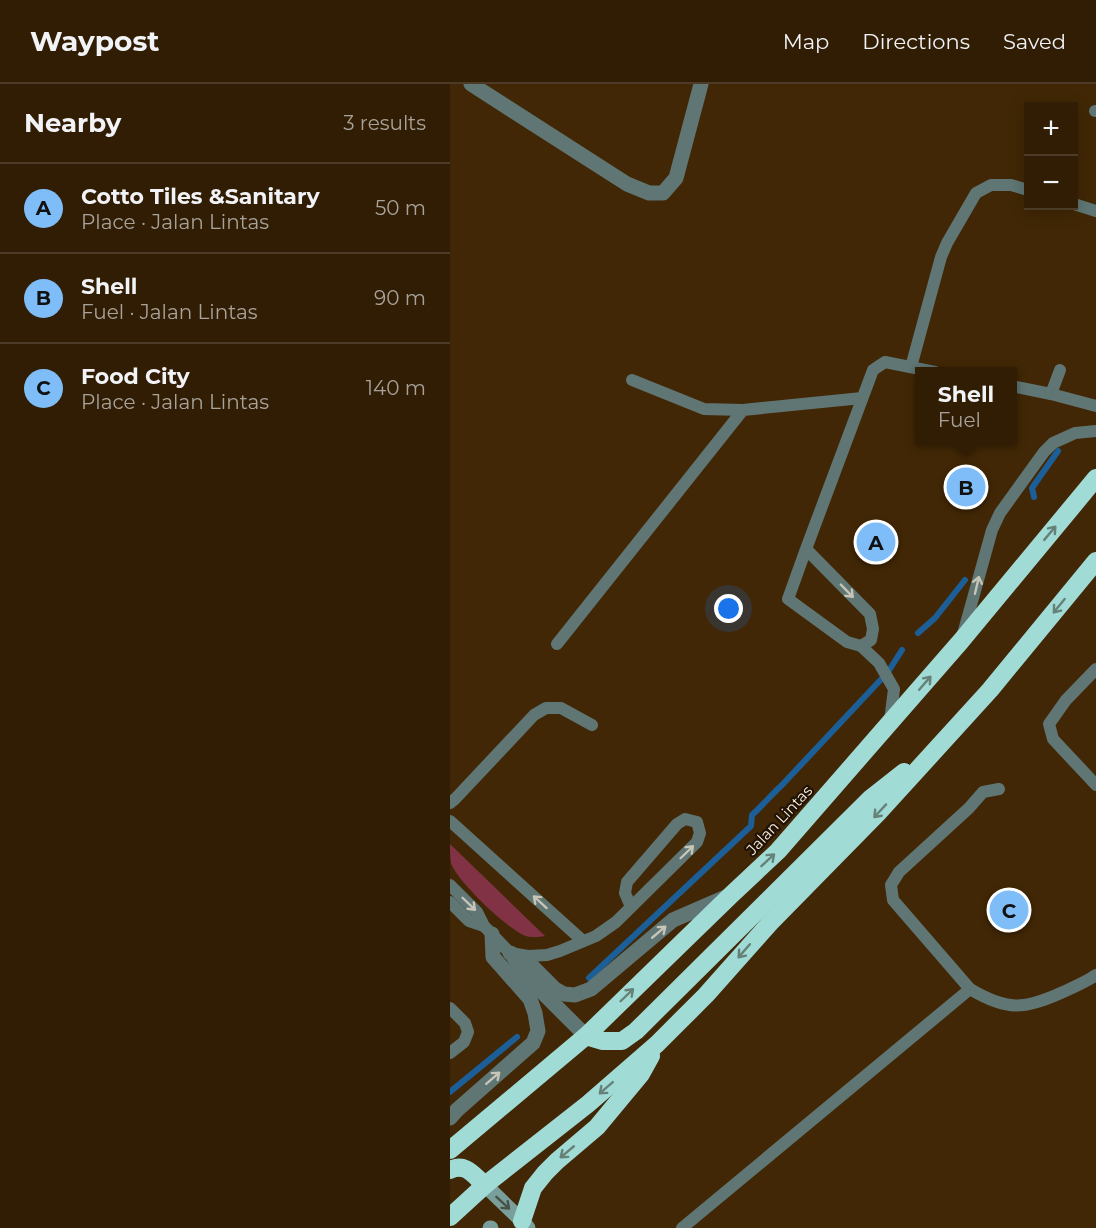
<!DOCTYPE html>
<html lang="en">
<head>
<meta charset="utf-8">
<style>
	:root { --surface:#311d04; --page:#39260e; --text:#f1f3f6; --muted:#a8a29a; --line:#4c3b26; --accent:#7fbdf9 }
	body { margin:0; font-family:Montserrat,sans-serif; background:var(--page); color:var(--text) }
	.controls { position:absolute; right:18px; top:18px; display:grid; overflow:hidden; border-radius:0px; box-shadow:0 3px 15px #0003 }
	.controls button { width:54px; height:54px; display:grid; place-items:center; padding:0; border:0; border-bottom:2px solid var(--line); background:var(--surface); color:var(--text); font:30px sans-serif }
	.you { position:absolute; left:279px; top:525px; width:21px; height:21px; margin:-15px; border:4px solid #fff; border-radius:50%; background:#1a73e8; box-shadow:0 0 0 9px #1a73e833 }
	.badge { display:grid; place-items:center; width:39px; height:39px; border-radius:50%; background:var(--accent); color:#111; font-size:20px; font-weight:700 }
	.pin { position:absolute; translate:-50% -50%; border:3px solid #fff; box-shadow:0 2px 6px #0006 }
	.popup { position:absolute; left:465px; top:283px; width:102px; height:78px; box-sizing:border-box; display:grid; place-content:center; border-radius:0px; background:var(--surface); filter:drop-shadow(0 2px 4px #0005); font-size:20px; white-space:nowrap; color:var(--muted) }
	.popup b { font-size:22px; color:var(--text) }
	.popup::after { content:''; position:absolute; left:50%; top:100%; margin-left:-12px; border:12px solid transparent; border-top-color:var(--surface) }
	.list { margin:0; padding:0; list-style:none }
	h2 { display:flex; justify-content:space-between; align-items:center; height:78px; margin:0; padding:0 24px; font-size:26px }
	h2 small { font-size:20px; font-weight:400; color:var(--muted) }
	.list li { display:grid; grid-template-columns:39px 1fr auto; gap:18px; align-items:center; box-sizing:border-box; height:90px; padding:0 24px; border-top:2px solid var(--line) }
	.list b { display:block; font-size:22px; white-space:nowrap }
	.list p { margin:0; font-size:20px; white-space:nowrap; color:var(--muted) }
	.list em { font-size:20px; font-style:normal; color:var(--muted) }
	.map { position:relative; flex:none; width:646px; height:1144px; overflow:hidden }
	header { display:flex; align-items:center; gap:36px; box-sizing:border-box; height:84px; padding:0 30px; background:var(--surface); border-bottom:2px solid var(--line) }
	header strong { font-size:28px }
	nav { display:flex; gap:33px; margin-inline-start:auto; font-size:21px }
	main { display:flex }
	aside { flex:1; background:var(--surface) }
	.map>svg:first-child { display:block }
	.green { fill:#813345 }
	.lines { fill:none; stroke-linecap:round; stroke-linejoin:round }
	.stream { stroke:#1c5f98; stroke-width:6 }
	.lane { stroke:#5f7674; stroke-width:12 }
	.street { stroke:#5f7674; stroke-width:15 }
	.secondary { stroke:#7a9f9b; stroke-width:15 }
	.highway { stroke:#a1dbd6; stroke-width:18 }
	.oneway { stroke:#668178 }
	.oneway2 { stroke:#c7c4b8 }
	.oneway3 { stroke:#475249 }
	.labels { text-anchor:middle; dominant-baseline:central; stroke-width:4.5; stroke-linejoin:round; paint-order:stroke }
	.street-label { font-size:15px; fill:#ffeedc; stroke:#1e1306 }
</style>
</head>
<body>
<header>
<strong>Waypost</strong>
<nav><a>Map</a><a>Directions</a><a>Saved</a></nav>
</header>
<main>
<aside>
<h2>Nearby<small>3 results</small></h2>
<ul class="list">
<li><span class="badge">A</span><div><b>Cotto Tiles &amp;Sanitary</b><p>Place · Jalan Lintas</p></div><em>50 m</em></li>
<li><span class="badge">B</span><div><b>Shell</b><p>Fuel · Jalan Lintas</p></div><em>90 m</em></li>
<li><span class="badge">C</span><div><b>Food City</b><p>Place · Jalan Lintas</p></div><em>140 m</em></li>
</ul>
</aside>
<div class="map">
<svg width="646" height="1144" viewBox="0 0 646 1144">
	<rect width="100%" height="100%" fill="#412705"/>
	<!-- green -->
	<path class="green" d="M0 760 95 852C89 853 81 854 76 852 58 846 6 796 1 779 0 773 0 766 0 760Z"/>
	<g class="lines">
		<!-- stream -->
		<g class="stream">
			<polyline points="584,413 582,404 608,367"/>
			<polyline points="468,549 485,534 515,496"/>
			<path d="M139 894 301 742 302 731C313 721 321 711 332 701L438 588 452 566"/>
			<polyline points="0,1008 67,953"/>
		</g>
		<!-- lane -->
		<g class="lane">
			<polyline points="645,27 646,27"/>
			<polyline points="624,120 646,127"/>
			<polyline points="461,283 491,173 497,159 526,109 541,101 561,101 578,106"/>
			<polyline points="182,296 254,325 293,326"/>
			<polyline points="562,302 601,310 646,322"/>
			<polyline points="601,310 610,286"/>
			<polyline points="356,465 420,530 423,545 421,556 411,562 397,558 338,515 356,465 423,286 435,278 485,288"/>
			<polyline points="513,550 542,446 550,429 594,368 603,359 625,349 646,347"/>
			<polyline points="107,560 293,326 412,314"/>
			<polyline points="411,562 429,579 444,605 440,637"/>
			<polyline points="646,585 616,616 599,640 603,655 646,701"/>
			<path d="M549 705 533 708 519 724 449 788 441 801 443 816 520 905C557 927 574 926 613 908 624 903 636 898 646 891"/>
			<polyline points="0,719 5,715 84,631 96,624 111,624 142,641"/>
			<polyline points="0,737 133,857"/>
			<polyline points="0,801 27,828 34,842 60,869 78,872 97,871 110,867 146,852 166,838 247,758 250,749 247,738 235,735 227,740 177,798 175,809 181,823"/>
			<polyline points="0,818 19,837 34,842"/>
			<polyline points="0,924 15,939 18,948 14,958 0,969"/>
			<polyline points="232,1144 520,905"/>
		</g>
		<!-- street -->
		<g class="street">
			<polyline points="21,0 177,100 199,109 213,109 226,94 251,0"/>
			<polyline points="60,869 79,879 105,905 114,910 125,911 141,905 223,836 276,813"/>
			<polyline points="64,874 76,892 136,952"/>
			<polyline points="0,1034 7,1026 83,959 88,947 85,929 80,915 43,873 42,850"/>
		</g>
		<!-- secondary -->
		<g class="secondary">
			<polyline points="35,1101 72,1137 78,1144"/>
			<polyline points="40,1144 41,1144"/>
		</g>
		<!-- highway -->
		<g class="highway">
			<polyline points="136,952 153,957 172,957 186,947 421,714 454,688"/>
			<polyline points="0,1066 136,952 280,812 328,767 511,557 646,394"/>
			<path d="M0 1086C16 1078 24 1092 35 1101"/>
			<polyline points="0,1133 35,1101 138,1020 207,960 256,911 320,839 428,729 540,606 646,477"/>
			<polyline points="72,1137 83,1104 95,1089 107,1077 147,1043 191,990 201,972"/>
		</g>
	</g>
	<!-- one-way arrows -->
	<defs><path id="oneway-shaft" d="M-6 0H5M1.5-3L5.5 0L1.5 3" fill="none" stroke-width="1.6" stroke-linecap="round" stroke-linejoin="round" transform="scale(1.5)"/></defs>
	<g class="oneway">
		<use href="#oneway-shaft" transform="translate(600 449) rotate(-50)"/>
		<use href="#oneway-shaft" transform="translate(609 522) rotate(129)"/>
		<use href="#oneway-shaft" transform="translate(475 599) rotate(-49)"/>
		<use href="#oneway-shaft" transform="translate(430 727) rotate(133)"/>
		<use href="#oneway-shaft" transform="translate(318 776) rotate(-43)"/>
		<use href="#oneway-shaft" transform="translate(294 867) rotate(131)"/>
		<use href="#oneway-shaft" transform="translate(177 911) rotate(-44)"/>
		<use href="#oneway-shaft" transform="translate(156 1004) rotate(139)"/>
		<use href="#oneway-shaft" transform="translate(117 1068) rotate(140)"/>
	</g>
	<g class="oneway2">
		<use href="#oneway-shaft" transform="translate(527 501) rotate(-77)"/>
		<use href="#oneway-shaft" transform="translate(397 507) rotate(46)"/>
		<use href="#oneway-shaft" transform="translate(237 768) rotate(-44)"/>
		<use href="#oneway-shaft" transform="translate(90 818) rotate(-138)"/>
		<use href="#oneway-shaft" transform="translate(19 820) rotate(44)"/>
		<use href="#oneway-shaft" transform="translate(209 848) rotate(-40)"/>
		<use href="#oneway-shaft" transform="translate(43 994) rotate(-41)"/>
	</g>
	<use class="oneway3" href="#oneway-shaft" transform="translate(53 1119) rotate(43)"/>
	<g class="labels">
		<!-- street labels -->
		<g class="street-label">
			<text transform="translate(329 736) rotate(-47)">Jalan Lintas</text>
		</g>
	</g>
</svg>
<div class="controls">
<button>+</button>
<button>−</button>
</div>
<div class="you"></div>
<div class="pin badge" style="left:426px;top:458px">A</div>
<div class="pin badge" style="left:516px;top:403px">B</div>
<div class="popup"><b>Shell</b>Fuel</div>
<div class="pin badge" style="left:559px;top:826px">C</div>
</div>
</main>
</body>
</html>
